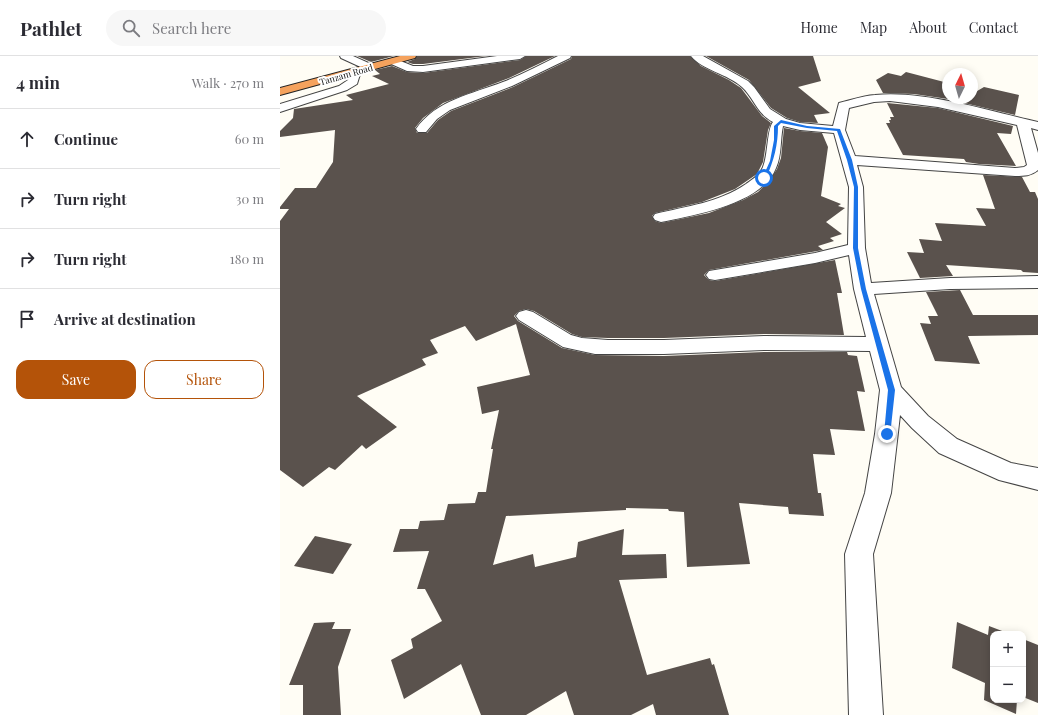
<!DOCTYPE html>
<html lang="en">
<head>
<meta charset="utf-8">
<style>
	:root { --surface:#fff; --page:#f7f7f7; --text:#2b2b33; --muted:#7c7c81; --line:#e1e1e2; --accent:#b45309 }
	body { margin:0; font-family:"Playfair Display",serif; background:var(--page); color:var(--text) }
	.controls { position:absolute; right:12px; bottom:12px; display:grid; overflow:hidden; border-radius:8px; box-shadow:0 2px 10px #0003 }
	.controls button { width:36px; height:36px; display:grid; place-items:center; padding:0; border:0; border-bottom:1px solid var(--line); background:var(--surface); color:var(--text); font:20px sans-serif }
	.compass { position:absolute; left:662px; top:12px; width:36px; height:36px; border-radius:50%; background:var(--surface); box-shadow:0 2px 10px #0003; rotate:5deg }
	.stop { position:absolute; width:12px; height:12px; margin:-9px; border:3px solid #1a73e8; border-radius:50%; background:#fff }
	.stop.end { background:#1a73e8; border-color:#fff; box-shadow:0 1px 4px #0008 }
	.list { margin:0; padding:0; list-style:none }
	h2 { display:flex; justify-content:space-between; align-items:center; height:52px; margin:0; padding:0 16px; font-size:17px }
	h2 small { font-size:13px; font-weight:400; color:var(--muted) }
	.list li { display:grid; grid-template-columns:26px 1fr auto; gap:12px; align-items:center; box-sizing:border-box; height:60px; padding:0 16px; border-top:1px solid var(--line) }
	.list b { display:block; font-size:15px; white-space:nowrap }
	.list em { font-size:13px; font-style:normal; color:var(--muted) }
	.actions { display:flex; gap:8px; padding:12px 16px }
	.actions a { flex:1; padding:9px 0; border:1px solid var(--accent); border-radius:12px; text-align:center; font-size:14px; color:var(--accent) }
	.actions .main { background:var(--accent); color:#fff }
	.icon { flex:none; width:22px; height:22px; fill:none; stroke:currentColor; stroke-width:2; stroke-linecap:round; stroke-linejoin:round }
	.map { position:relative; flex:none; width:758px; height:659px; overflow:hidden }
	header { display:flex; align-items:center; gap:24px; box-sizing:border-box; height:56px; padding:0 20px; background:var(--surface); border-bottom:1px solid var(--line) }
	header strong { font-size:19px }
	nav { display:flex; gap:22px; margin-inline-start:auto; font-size:14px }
	.search { width:280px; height:36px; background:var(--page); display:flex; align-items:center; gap:10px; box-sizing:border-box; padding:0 14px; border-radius:22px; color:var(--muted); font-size:15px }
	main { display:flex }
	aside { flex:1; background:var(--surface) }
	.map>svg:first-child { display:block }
	.building { fill:#5a524d }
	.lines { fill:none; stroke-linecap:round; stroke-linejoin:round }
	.minor-casing { stroke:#444; stroke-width:2 }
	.highway-casing { stroke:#222; stroke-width:2 }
	.minor { fill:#fff; fill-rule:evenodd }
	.highway { fill:#f5a25d; fill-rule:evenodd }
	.route { fill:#1a73e8 }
	.labels { text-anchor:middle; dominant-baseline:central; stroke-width:4; stroke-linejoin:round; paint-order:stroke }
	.far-street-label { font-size:9px; fill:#111; stroke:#fff }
</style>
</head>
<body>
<header>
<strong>Pathlet</strong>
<div class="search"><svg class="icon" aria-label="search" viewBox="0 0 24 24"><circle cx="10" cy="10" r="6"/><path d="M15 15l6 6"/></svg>Search here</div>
<nav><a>Home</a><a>Map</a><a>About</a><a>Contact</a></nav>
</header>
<main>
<aside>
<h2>4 min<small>Walk · 270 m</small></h2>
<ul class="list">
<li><svg class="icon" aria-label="ahead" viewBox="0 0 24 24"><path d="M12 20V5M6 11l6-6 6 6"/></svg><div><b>Continue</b></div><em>60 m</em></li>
<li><svg class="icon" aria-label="right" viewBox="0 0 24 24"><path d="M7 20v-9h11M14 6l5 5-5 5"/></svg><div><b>Turn right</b></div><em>30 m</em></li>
<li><svg class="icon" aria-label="right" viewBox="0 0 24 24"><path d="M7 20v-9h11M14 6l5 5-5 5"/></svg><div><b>Turn right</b></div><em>180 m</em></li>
<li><svg class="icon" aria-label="arrive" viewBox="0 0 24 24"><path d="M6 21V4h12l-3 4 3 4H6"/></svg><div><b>Arrive at destination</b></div></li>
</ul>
<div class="actions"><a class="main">Save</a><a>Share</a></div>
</aside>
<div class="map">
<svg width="758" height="659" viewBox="0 0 758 659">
	<rect width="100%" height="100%" fill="#fffdf5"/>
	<!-- building -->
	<g class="building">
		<polygon points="77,0 114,0 91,6"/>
		<polygon points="137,0 206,0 143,8 133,8 127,6 135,3"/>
		<polygon points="246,0 275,0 229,22 163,47 143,62 135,72 137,77 147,77 158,64 171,55 233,31 291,3 292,0 410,0 421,10 449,24 461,32 482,60 491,67 488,74 483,106 477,118 455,133 422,146 375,157 372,160 375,165 381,167 429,157 463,144 478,136 489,125 497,113 501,102 504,72 520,75 542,77 548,91 541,140 561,148 558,150 565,152 546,166 562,178 550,182 554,185 538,190 543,194 429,214 424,219 429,224 435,225 555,204 562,237 557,237 564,279 485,278 384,282 328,282 302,281 292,278 254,255 246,253 239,255 234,260 238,265 282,292 315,299 384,300 485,296 567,296 568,299 577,300 585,336 577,335 585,375 550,373 555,399 533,398 538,437 541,437 544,460 509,458 508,451 459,447 470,508 407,511 404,456 389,455 388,453 346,452 346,454 226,460 213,509 253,498 255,511 296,501 298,486 344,473 342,499 386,498 387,522 339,524 367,619 430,602 432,609 434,608 449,659 376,659 373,648 351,659 294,659 286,635 246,659 201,659 181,608 124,643 111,604 133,592 131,583 162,565 145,533 137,533 149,495 113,496 120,473 138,473 140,465 164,464 168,448 195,447 198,436 206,436 213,393 211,393 219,354 202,358 197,331 250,319 236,268 196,285 185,270 150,284 158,297 142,303 146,309 77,340 117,371 86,393 82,389 55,414 49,411 23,431 0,414 0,165 9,153 0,153 0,151 15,132 36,132 53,106 55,74 0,81 0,75 13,62 14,53 73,44 66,39 109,28 92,20 100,18 95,14 112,10 127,16 143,17 240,4"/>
		<polygon points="426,0 533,0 541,25 518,31 550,57 534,59 538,67 520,66 507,62 491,52 469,24"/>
		<polygon points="626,16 668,27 668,43 634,38 603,37 596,24 608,17 621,20"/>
		<polygon points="704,31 739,39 735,59 680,46 686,42 692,42 692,38"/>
		<polygon points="607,47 658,52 733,70 731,78 717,77 736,110 699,108 686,106 684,103 623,99 606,67 610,67 609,64 611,64 610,61 614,61"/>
		<polygon points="703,119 742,121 750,136 755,136 758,143 758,217 743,216 741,214 666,209 673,220 640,222 627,196 644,197 639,183 662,185 655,167 706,170 696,152 715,153"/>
		<polygon points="680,234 693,259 758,259 758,279 688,280 700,308 655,305 640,267 651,268 648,260 658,260 646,236"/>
		<polygon points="35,480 72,488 53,518 14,510"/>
		<polygon points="55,566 52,573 71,573 58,611 61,659 23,659 23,629 9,629 34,567"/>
		<polygon points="677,566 708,579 709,570 730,578 713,578 713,644 737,644 736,658 704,644 705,627 672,612"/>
		<polygon points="743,583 758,589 758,647 743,641"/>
	</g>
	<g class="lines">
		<!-- minor casing -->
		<g class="minor-casing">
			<g id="minor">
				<polygon points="60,0 73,0 93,9 94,11 89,14 85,13 61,2"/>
				<polygon points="217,0 245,0 240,3 143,16 127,15 109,7 108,5 113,2 133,10 143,10"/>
				<path d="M278 0H291L290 2 232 30 170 54 157 63 146 76H138L136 73C156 44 192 38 223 26 241 19 260 9 278 0Z"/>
				<path d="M411 0H423L468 25 474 31 490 53 506 63 520 67 553 70 559 47C571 44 582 40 595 39 644 34 709 55 758 66V74L751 72 758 97V114C751 120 744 120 735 120L577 109 583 131 585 192 591 227 670 222 758 220V232L670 233 594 238 621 331 648 360 677 383 731 407 758 412V434L719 424 659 397 632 372 620 359 611 437 593 498 603 659H569L565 498 585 437 595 378 600 334 590 295 485 294 384 298H315L283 291 239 264 236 260 239 256 246 254 253 256 291 279 302 282 328 284H384L485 280 586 281 574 233 569 199 535 207 435 224 429 223 426 219 429 215 435 214 535 197 568 189 569 131 554 77 520 74 503 70C500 84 502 99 496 112 482 148 415 159 381 166L375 164 373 161 375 158C407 150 438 147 466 128 473 123 480 119 483 111 488 99 487 73 493 66 477 58 474 42 462 31 448 18 422 14 411 0ZM610 45 658 51 737 69 747 109 744 111 735 112 575 100 565 74 569 52 594 46Z"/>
				<polygon points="76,12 81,15 77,28 67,34 0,56 0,48 59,30 68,24 71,15"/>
			</g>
		</g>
		<!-- highway casing -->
		<g class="highway-casing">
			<polygon id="highway" points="120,0 136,0 135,2 0,39 0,32"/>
		</g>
		<!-- minor -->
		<use href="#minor" class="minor"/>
		<!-- highway -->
		<use href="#highway" class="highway"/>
	</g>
	<!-- route -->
	<path class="route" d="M501 64 527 70 560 73 572 104 578 131V192L586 233 615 334 610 380H605L604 378 608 334 581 233 573 192 574 131 567 104 557 75 527 72 501 67 498 70C498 89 494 104 486 122L482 123 490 105 494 84V70Z"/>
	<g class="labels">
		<!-- far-street labels -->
		<g class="far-street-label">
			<text transform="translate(66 18) rotate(-16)">Tanzam Road</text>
		</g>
	</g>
</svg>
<div class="controls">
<button>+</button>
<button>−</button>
</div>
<svg class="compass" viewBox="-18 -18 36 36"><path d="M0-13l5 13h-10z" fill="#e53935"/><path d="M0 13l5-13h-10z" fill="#7c7c81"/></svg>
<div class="stop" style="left:484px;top:122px"></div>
<div class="stop end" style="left:607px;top:378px"></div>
</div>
</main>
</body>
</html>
